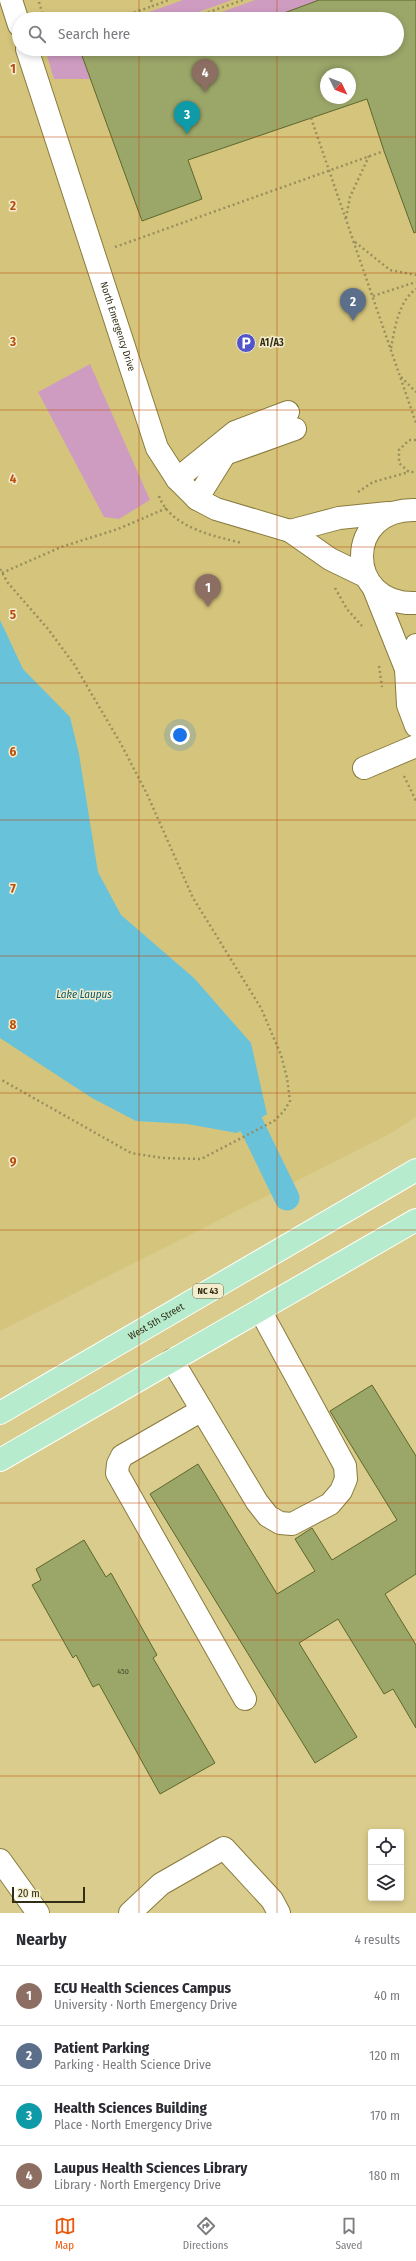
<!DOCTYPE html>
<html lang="en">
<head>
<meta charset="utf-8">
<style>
	:root { --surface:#fff; --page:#f2f2f3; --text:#2b2b33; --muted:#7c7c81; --line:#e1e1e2; --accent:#ea580c }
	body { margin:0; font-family:"Fira Sans Condensed",sans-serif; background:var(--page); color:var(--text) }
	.controls { position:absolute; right:12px; bottom:12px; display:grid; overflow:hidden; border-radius:4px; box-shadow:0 2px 6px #0003 }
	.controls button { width:36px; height:36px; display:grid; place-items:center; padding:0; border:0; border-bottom:1px solid var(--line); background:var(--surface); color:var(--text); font:20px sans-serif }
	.compass { position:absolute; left:320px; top:68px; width:36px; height:36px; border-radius:50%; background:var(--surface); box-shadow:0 2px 6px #0003; rotate:133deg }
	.scale { position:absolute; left:12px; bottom:10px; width:73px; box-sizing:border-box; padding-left:4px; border:2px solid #322d13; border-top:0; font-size:11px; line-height:14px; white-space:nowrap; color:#322d13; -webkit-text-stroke:3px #f3eccd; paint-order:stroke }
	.you { position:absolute; left:180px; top:735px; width:14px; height:14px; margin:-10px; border:3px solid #fff; border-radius:50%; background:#1a73e8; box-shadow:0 0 0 6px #1a73e833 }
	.badge { display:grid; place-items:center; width:26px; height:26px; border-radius:50%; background:var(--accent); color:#fff; font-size:13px; font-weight:700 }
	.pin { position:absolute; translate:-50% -33px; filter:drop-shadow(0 1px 2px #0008) }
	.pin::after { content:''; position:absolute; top:21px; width:14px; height:12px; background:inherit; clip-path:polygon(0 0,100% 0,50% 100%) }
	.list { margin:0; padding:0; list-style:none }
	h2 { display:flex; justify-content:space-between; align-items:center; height:52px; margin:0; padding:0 16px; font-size:17px }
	h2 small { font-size:13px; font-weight:400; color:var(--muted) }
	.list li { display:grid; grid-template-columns:26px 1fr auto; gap:12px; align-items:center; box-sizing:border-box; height:60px; padding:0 16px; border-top:1px solid var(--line) }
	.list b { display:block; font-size:15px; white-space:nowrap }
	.list p { margin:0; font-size:13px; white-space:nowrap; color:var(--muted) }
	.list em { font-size:13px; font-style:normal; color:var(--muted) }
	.icon { flex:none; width:22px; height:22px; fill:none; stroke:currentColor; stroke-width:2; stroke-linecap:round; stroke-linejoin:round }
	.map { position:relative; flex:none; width:416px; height:1913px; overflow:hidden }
	.search { position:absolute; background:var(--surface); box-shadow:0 2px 6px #0003; left:12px; right:12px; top:12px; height:44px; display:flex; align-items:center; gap:10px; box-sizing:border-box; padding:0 14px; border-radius:22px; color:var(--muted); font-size:15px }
	.sheet { height:292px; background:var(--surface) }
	nav { display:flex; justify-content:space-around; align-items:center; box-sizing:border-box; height:56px; border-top:1px solid var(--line); background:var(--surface); font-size:11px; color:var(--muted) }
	nav a { display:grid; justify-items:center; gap:2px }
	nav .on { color:var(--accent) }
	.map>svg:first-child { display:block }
	.built { fill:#d5c57c; fill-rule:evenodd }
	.green { fill:#cf9cc1 }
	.water { fill:#67c2da }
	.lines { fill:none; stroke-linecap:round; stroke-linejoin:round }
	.canal { stroke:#67c2da; stroke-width:25 }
	.building { fill:#9ba669; stroke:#5e672b; fill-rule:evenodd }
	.minor-casing { stroke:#897b3d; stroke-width:24 }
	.major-casing { stroke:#fff; stroke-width:24 }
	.path { stroke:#998f5d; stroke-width:2.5; stroke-dasharray:2 3; stroke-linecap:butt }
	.minor { stroke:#fff; stroke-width:22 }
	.major { stroke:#b6eccd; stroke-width:22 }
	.grid { fill:none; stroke:#ba4e0e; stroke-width:1; stroke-opacity:0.55 }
	.labels { text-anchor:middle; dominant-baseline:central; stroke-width:3; stroke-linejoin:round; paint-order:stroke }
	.number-label { font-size:8px; fill:#4c4b28 }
	.shield { fill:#f3eccd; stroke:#6c664b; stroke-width:1 }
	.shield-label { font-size:9px; font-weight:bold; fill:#322d13 }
	.street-label { font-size:10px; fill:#322d13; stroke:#f3eccd }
	.poi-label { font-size:10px; font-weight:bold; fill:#322d13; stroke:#f3eccd; text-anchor:start }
	.water-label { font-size:11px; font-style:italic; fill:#0b5a6b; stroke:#f3eccd }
	.grid-label { font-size:13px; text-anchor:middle; font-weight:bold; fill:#ba4e0e; stroke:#f3eccd; stroke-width:3; stroke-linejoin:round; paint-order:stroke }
</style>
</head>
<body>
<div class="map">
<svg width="416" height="1913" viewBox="0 0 416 1913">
	<rect width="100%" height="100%" fill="#dacc8c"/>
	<!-- built -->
	<path class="built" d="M0 0H416V1117L391 1133 0 1331ZM19 19H397V49H19ZM326 74H350V98H326Z"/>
	<!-- green -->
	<g class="green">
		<polygon points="183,0 232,0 179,19 129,19"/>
		<polygon points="255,0 319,0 268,19 202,19"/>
		<polygon points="45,49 92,49 81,53 91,79 54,79"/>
		<polygon points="90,364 150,500 119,519 104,517 38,392"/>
	</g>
	<!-- water -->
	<polygon class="water" points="0,620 23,669 70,717 79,754 98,872 121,915 194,978 251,1043 267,1114 237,1133 187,1124 136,1121 92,1098 0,1038"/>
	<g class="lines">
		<!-- canal -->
		<polyline class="canal" points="251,1124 287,1198"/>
	</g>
	<!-- building -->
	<g class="building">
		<path d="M319 0H416V232L414 233 384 151 367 99 188 160 202 199 142 221 81 53 92 49H168L170 55 187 49H397V19H268ZM326 74H350V98H326Z"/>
		<polygon points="372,1385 416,1456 416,1574 385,1594 416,1645 416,1728 393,1689 384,1694 338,1619 299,1643 357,1737 315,1763 150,1494 198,1464 277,1594 315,1571 295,1539 312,1528 332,1560 397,1520 330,1411"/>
		<polygon points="84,1540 106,1577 111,1573 157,1655 153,1658 215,1763 160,1794 99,1684 93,1687 76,1655 73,1658 32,1585 41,1580 36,1569"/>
	</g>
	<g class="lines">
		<!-- minor casing -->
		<g class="minor-casing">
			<g id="minor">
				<polyline points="11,0 19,25"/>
				<path id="s1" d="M27 49 157 448 177 479 197 499 216 509 290 531 330 559 365 576"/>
				<polyline points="177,479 235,432 288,412"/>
				<polyline points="197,499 225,454 295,429"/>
				<path d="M416 510C344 507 344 606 416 603"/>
				<polyline points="290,531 339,518 388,513"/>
				<polyline points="374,589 406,669 408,705 416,726"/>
				<polyline points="406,669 416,645"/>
				<polyline points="364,768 416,746"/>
				<polyline points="172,1360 257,1502 268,1516 280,1523 292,1524 330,1504 341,1491 346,1479 345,1466 260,1310"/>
				<polyline points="202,1410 122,1456 118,1464 117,1473 245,1699"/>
				<polyline points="0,1860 38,1913"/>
				<polyline points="130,1913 161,1884 224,1848 272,1900 279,1913"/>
			</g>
		</g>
		<!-- major casing -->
		<g class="major-casing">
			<g id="major">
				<path id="s2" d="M0 1413 416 1170"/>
				<polyline points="0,1460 416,1220"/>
			</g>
		</g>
		<!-- path -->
		<g class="path">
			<polyline points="151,0 153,6 169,0"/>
			<polyline points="39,2 44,19"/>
			<polyline points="115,19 153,6"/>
			<polyline points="189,19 243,0"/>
			<polyline points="311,118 416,423"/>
			<polyline points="346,218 350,197 369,156"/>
			<polyline points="355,242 390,270 416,275"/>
			<polyline points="115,247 384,151"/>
			<polyline points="373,296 416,282"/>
			<path d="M391 348C395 328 398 302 416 289"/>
			<polyline points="401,377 416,392"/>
			<polyline points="416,440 409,440 399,450 399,463 409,472 416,472"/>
			<polyline points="358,492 373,482 409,472"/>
			<path d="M159 496C170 527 213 536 242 543"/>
			<polyline points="0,569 8,583 48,629 74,664 121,744 147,794 193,898 261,1008 281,1055 287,1078 290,1101 284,1111 274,1121 201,1159 163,1158 131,1153 0,1079"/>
			<polyline points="2,573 61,547 118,529 167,508"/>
			<polyline points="335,588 347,609 362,626"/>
			<polyline points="379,666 382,687"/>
			<polyline points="404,776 416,801"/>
		</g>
		<!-- minor -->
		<use href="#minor" class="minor"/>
		<!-- major -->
		<use href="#major" class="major"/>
	</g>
	<!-- grid -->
	<path class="grid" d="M139 0V19M277 0V19M139 49V1913M277 49V1913M0 137H416M0 273H416M0 410H416M0 547H416M0 683H416M0 820H416M0 956H416M0 1093H416M0 1230H416M0 1366H416M0 1503H416M0 1640H416M0 1776H416"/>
	<!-- icons -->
	<defs>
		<g id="parking-disc" transform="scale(1)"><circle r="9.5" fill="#5154ca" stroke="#f3eccd"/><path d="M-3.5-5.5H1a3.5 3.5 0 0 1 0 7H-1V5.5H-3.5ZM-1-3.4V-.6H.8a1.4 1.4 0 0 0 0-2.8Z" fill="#fff"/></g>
	</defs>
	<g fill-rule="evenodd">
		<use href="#parking-disc" x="246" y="343"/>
	</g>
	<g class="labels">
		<!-- number labels -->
		<g class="number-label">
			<text x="123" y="1671">450</text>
		</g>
		<!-- shield labels -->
		<rect class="shield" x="193" y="1284" width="30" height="14" rx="3"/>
		<g class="shield-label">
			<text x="208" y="1291">NC 43</text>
		</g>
		<!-- street labels -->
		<g class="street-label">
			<text stroke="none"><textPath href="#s1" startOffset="292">North Emergency Drive</textPath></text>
			<text stroke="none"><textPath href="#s2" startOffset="181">West 5th Street</textPath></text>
		</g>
		<!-- poi labels -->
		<g class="poi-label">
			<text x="260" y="343">A1/A3</text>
		</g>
		<!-- water labels -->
		<g class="water-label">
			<text x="84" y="994">Lake Laupus</text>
		</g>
	</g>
	<g class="grid-label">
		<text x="13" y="73">1</text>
		<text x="13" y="210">2</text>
		<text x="13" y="346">3</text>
		<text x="13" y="483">4</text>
		<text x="13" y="619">5</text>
		<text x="13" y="756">6</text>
		<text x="13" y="893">7</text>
		<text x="13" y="1029">8</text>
		<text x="13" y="1166">9</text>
	</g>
</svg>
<div class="controls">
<button><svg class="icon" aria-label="locate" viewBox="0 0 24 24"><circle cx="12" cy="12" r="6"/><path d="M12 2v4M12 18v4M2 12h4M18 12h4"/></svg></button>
<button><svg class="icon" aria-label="layers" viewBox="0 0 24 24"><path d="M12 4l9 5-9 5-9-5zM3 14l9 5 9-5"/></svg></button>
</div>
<svg class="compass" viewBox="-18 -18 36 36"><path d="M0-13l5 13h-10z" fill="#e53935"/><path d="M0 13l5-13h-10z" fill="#7c7c81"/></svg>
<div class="scale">20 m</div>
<div class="you"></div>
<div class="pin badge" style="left:208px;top:607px;background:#8d6e63">1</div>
<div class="pin badge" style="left:353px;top:321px;background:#5c6f8a">2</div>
<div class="pin badge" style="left:187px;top:134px;background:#0f9aa8">3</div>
<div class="pin badge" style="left:205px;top:92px;background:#8d6e63">4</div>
<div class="search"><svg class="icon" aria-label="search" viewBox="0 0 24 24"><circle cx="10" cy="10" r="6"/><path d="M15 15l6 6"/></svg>Search here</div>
</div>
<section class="sheet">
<h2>Nearby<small>4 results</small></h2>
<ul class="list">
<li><span class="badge" style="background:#8d6e63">1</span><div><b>ECU Health Sciences Campus</b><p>University · North Emergency Drive</p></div><em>40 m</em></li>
<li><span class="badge" style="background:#5c6f8a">2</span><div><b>Patient Parking</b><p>Parking · Health Science Drive</p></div><em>120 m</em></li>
<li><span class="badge" style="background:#0f9aa8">3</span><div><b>Health Sciences Building</b><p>Place · North Emergency Drive</p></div><em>170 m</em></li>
<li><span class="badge" style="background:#8d6e63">4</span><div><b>Laupus Health Sciences Library</b><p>Library · North Emergency Drive</p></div><em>180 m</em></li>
</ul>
</section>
<nav>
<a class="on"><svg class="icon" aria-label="map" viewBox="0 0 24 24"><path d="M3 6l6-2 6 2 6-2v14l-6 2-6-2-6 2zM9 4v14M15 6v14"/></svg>Map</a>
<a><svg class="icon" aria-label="directions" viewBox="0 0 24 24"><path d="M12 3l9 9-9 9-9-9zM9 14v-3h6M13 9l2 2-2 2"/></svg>Directions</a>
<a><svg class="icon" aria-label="saved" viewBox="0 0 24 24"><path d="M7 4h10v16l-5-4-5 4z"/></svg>Saved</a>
</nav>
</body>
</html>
